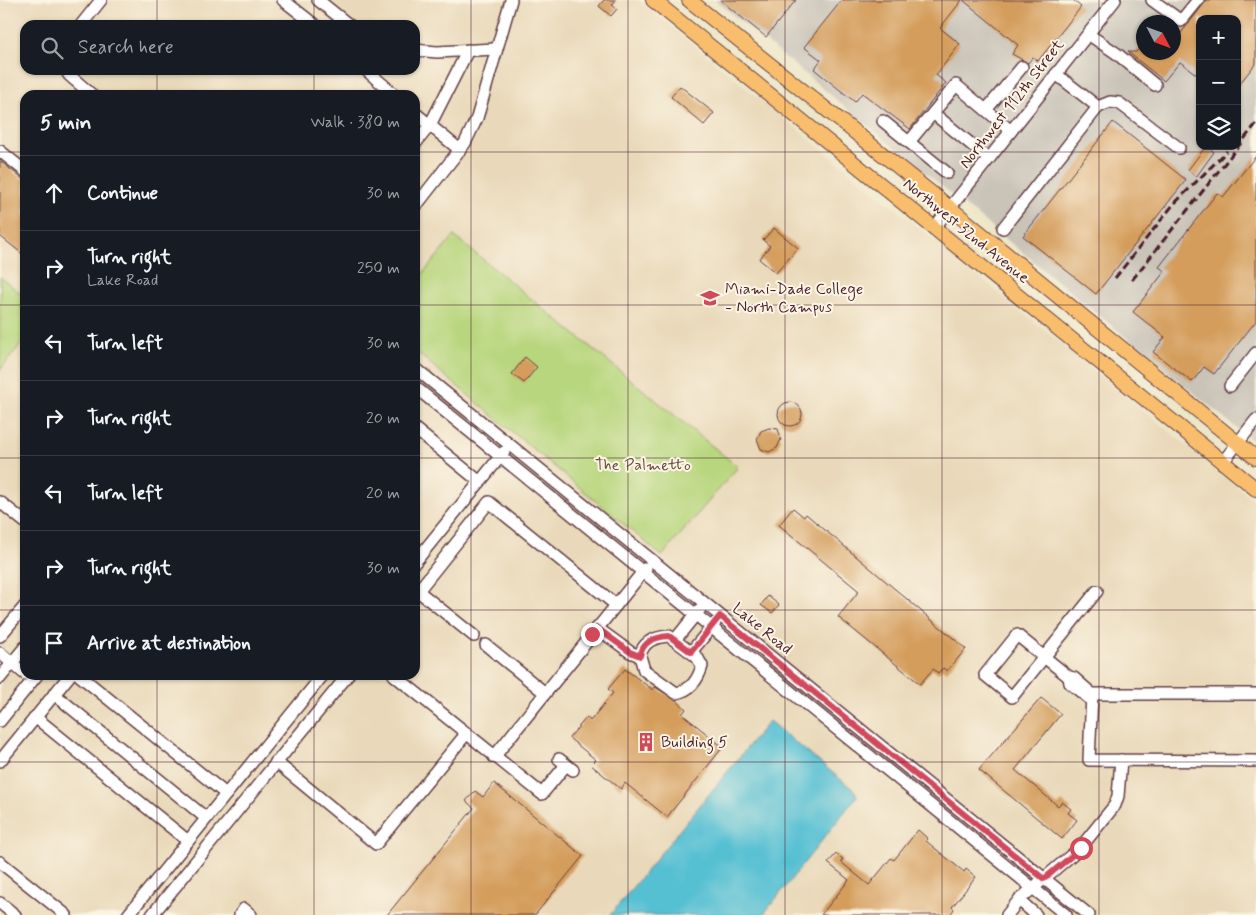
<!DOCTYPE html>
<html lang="en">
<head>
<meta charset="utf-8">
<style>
	:root { --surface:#171b24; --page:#20242c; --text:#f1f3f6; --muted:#9ea1a6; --line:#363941 }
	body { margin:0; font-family:Mynerve,sans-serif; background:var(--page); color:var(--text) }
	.controls { position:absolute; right:15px; top:15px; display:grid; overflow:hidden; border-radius:10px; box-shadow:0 1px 4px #0004 }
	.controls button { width:45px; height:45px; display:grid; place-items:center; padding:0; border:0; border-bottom:1px solid var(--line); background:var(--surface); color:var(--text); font:25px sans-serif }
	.compass { position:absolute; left:1136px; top:15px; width:45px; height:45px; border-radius:50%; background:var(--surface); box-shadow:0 1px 4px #0004; rotate:131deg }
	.stop { position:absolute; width:15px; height:15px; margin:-11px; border:4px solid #d1495b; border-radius:50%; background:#fff }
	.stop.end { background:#d1495b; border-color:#fff; box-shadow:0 1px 5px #0008 }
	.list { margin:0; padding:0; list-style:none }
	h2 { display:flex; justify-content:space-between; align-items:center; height:65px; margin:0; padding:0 20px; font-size:21px }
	h2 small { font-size:16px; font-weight:400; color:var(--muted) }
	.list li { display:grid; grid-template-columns:32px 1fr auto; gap:15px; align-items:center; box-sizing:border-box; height:75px; padding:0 20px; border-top:1px solid var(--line) }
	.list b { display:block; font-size:19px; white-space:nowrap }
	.list p { margin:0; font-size:16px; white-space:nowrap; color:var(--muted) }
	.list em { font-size:16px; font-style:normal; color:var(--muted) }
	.icon { flex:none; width:28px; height:28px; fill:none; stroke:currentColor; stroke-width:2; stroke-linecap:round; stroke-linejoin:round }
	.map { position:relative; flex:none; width:1256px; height:915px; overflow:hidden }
	.search { position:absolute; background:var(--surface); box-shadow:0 1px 4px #0004; left:20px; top:20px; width:400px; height:55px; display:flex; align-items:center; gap:12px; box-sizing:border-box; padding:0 18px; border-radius:15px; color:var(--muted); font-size:19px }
	.panel { position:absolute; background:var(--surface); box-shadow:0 1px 4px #0004; left:20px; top:90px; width:400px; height:590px; border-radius:15px }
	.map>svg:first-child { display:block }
	.built { fill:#e9d9ba; fill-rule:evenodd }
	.industrial { fill:#c9c3b8; fill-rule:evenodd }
	.green { fill:#b7d67d; stroke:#807a54 }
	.water { fill:#57c0d3; stroke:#50707f }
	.building { fill:#d49d5b }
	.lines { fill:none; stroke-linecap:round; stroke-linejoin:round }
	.minor-casing { stroke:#623d43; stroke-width:14 }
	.major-casing { stroke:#623d43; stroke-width:16 }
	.minor { stroke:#fff; stroke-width:11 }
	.major { stroke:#f9be6d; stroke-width:14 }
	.rail { stroke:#4a1f2b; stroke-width:3; stroke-dasharray:8 4; stroke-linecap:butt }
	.route { stroke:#d1495b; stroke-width:6 }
	.grid { fill:none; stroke:#4a1f2b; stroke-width:1; stroke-opacity:0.55 }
	.labels { text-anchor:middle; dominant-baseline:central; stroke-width:4; stroke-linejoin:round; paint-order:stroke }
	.street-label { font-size:16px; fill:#4a1f2b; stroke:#fcf5e5 }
	.poi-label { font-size:16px; fill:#4a1f2b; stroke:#fcf5e5; text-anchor:start }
	.park-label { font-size:16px; fill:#654d40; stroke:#fcf5e5 }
</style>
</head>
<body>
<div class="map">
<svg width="1256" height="915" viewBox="0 0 1256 915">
	<rect width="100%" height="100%" fill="#fcf5e5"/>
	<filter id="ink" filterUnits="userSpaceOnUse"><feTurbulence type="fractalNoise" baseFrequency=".02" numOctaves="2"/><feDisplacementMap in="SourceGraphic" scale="10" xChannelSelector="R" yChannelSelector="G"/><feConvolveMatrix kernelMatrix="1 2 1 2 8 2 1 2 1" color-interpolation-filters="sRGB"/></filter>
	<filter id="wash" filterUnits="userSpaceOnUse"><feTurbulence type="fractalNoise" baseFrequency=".0096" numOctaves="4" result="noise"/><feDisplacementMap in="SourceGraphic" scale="20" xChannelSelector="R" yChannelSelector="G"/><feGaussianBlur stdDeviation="1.12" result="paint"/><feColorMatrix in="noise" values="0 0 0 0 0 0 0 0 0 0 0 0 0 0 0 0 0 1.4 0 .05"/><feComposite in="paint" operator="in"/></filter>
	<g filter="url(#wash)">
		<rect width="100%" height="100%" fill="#ede6c8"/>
		<!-- built -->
		<path class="built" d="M0 0H638L1256 502V915H0ZM25 25H415V70H25ZM25 95H415V675H25Z"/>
		<!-- industrial -->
		<path class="industrial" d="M715 0H1256V444ZM1200 19H1237V146H1200ZM1144 22H1174V52H1144Z"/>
		<!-- green -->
		<g class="green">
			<polygon points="454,236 738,467 662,556 415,351 415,283"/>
			<polygon points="0,277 25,297 25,339 0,370"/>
		</g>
		<!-- water -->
		<polygon class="water" points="769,721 855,791 857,796 763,915 610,915"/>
		<g id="blocks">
			<!-- building -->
			<g class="building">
				<polygon points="604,0 616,0 612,5 617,9 611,16 599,6"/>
				<polygon points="720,0 796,0 766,37"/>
				<polygon points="842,0 962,0 940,28 960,44 936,75 946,83 910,129 862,93 855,102 814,69 821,60 804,47"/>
				<polygon points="963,0 1073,0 1081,7 1038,61 1033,57 1028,63 1012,54 1018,45"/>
				<polygon points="1207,0 1256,0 1256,63 1237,87 1237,19 1200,19 1200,77 1180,62 1164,81 1128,52 1136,52 1144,43 1144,52 1174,52 1174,42"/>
				<polygon points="680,86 714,113 704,125 671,97"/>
				<polygon points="1113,122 1186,180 1096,294 1023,236"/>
				<polygon points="1206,146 1214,152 1196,177 1188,170"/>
				<polygon points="1256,156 1256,321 1214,374 1204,367 1192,382 1153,352 1165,337 1133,312 1165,271 1159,267 1217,193 1223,197"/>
				<polygon points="0,161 25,181 25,256 0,236"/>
				<polygon points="774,228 798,248 776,273 759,259 770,246 763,240"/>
				<polygon points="525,357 537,367 524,383 512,374"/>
				<circle cx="790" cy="414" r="12"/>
				<polygon points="769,428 778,429 781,439 777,448 769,452 761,449 757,439 761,431"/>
				<polygon points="793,508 804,517 806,514 966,649 947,671 943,668 938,673 933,669 920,684 838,617 859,591 779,525"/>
				<polygon points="768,596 779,605 772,613 761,605"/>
				<polygon points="625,669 653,690 655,687 676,700 686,709 682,714 723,747 667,817 625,783 621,789 591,765 596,760 569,738 587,717 590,721 613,693 608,689"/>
				<polygon points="1041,698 1061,714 1015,770 1058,806 1062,802 1071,809 1068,813 1077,820 1062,839 979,770"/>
				<polygon points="494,783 583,856 535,915 387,915 474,808 466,801 475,791 483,797"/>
				<polygon points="918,830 927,838 926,841 964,872 966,869 976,877 952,907 954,909 950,915 821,915 849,880 828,863 836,854 843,859 841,862 869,885 891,858 894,860"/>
			</g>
		</g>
	</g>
	<g filter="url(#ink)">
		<use href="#blocks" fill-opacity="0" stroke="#623d43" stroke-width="1"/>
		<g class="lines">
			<!-- minor casing -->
			<g class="minor-casing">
				<g id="minor">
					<polyline points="283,0 315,25"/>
					<polyline points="318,0 349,25"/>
					<polyline points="1152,0 1181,21 1198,0"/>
					<polyline points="81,25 101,0"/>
					<polyline points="1088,34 1116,53 1155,85"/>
					<polyline points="415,50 437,52 495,49"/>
					<polyline points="66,70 69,75 92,95"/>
					<polyline points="366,70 395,95"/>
					<polyline points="1098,107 1110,102 1119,103 1179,148"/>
					<polyline points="986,110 1022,67"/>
					<polyline points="415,113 460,150"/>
					<polyline points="933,113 956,85 1011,131"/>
					<polyline points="883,121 947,173"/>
					<polyline points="909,142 933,113 989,159"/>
					<polyline points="415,144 430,125 468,50"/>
					<polyline points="0,151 25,171"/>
					<polyline points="415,207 465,143 477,118 511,0"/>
					<polyline points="934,228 1115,0"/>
					<polyline points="1003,228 1098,107 1056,74"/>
					<polyline points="415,368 1089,915"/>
					<polyline points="1230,386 1256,353"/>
					<polyline points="415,387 1066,915"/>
					<polyline points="415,429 480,482"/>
					<polyline points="1222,463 1256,420"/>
					<polyline points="0,502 25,522"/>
					<polyline points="415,562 504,452"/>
					<polyline points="597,628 630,652 640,656"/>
					<polyline points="0,636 25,606"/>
					<polyline points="474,636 418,591 489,502 616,605"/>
					<path d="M669 636 697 657 702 666C698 680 691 690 676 693L644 670 640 656C643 641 655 637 669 636Z"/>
					<polyline points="675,640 700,609"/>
					<polyline points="486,645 545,693"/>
					<polyline points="691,652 715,623"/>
					<polyline points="0,653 25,674"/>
					<polyline points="79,675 226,794"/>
					<polyline points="394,675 542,794 566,765"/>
					<polyline points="1069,677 1017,635 985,675 1012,697 1097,591"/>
					<polyline points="0,678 25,647"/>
					<polyline points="54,694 206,818"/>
					<polyline points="1256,694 1092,694 1089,760 1256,761"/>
					<polyline points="1091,700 1070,683 1069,677 1074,678 1092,694"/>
					<polyline points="35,717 188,841"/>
					<polyline points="0,721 37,675"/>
					<polyline points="494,757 646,568"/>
					<polyline points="559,759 573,770"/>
					<polyline points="0,761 70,675"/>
					<polyline points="276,762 376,844 466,734"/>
					<polyline points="0,862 66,915"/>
					<polyline points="1019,900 1036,915"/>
					<polyline points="0,903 15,915"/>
					<polyline points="128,915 323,675"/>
					<polyline points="152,915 348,675"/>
					<polyline points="240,915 244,909 251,915"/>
					<polyline points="1007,915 1019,900 1081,847 1115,805 1118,796 1121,760"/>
				</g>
			</g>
			<!-- major casing -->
			<g class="major-casing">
				<g id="major">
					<polyline points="653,0 1256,489"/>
					<polyline points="689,0 950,208 1256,458"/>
				</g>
			</g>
			<!-- minor -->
			<use href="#minor" class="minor"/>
			<!-- major -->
			<use href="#major" class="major"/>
			<!-- rail -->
			<g class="rail">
				<polyline points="1115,278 1173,205 1227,151"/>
				<polyline points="1132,280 1256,124"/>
			</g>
		</g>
	</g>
	<g class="lines" filter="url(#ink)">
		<!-- route -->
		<path class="route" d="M592 634 597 628 630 652 640 656C643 641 655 637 669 636L691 652 720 616 1044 879 1081 848"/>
	</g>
	<!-- grid -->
	<path class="grid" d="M157 0V25M314 0V25M471 0V915M628 0V915M785 0V915M942 0V915M1099 0V915M157 70V95M314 70V95M0 152H25M415 152H1256M0 305H25M415 305H1256M0 458H25M415 458H1256M0 610H25M415 610H1256M157 675V915M314 675V915M0 762H1256"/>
	<!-- icons -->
	<defs>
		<g id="university-bare" transform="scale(1.5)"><path d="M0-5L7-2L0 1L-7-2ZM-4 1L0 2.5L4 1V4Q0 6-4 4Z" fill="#d1495b" stroke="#fcf5e5" stroke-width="2.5" paint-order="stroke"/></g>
		<g id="building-bare" transform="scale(1.5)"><path d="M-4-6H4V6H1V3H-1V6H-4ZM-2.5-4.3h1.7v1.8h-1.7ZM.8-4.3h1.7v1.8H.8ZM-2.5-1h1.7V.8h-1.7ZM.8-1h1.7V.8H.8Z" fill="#d1495b" stroke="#fcf5e5" stroke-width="2.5" paint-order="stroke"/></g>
	</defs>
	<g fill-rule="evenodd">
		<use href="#university-bare" x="710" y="298"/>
		<use href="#building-bare" x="646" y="742"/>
	</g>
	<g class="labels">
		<!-- street labels -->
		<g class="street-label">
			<text transform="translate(1012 104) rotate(-52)">Northwest 112th Street</text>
			<text transform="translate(966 231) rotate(39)">Northwest 32nd Avenue</text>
			<text transform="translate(762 629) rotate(39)">Lake Road</text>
		</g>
		<!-- poi labels -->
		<g class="poi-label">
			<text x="725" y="289">Miami-Dade College<tspan x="725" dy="18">- North Campus</tspan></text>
			<text x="661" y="742">Building 5</text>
		</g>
		<!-- park labels -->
		<g class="park-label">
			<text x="643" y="465">The Palmetto</text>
		</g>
	</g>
</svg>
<div class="controls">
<button>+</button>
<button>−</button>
<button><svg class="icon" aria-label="layers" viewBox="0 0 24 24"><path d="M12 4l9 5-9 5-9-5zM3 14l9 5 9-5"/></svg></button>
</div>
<svg class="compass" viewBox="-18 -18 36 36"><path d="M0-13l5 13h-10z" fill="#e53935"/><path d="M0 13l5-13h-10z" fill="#9ea1a6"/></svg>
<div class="stop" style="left:1081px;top:848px"></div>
<div class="stop end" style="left:592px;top:634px"></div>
<div class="search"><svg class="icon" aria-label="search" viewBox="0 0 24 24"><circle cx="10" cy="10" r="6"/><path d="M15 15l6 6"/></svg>Search here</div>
<section class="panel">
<h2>5 min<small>Walk · 380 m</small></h2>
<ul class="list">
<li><svg class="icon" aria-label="ahead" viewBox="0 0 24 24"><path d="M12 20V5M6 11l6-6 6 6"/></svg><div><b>Continue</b></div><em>30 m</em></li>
<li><svg class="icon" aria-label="right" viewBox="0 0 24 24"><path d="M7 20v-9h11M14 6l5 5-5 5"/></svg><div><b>Turn right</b><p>Lake Road</p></div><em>250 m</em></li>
<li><svg class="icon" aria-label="left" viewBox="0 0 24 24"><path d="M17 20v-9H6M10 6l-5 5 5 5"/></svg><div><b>Turn left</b></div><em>30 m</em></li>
<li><svg class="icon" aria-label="right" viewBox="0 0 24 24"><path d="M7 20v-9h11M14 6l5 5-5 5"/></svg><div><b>Turn right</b></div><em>20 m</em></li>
<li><svg class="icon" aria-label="left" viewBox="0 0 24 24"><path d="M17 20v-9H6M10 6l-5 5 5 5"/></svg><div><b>Turn left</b></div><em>20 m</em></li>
<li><svg class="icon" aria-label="right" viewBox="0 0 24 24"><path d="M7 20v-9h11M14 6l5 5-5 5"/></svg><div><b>Turn right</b></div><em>30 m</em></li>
<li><svg class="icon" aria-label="arrive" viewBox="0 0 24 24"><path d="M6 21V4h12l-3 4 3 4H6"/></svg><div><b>Arrive at destination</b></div></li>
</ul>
</section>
</div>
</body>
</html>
